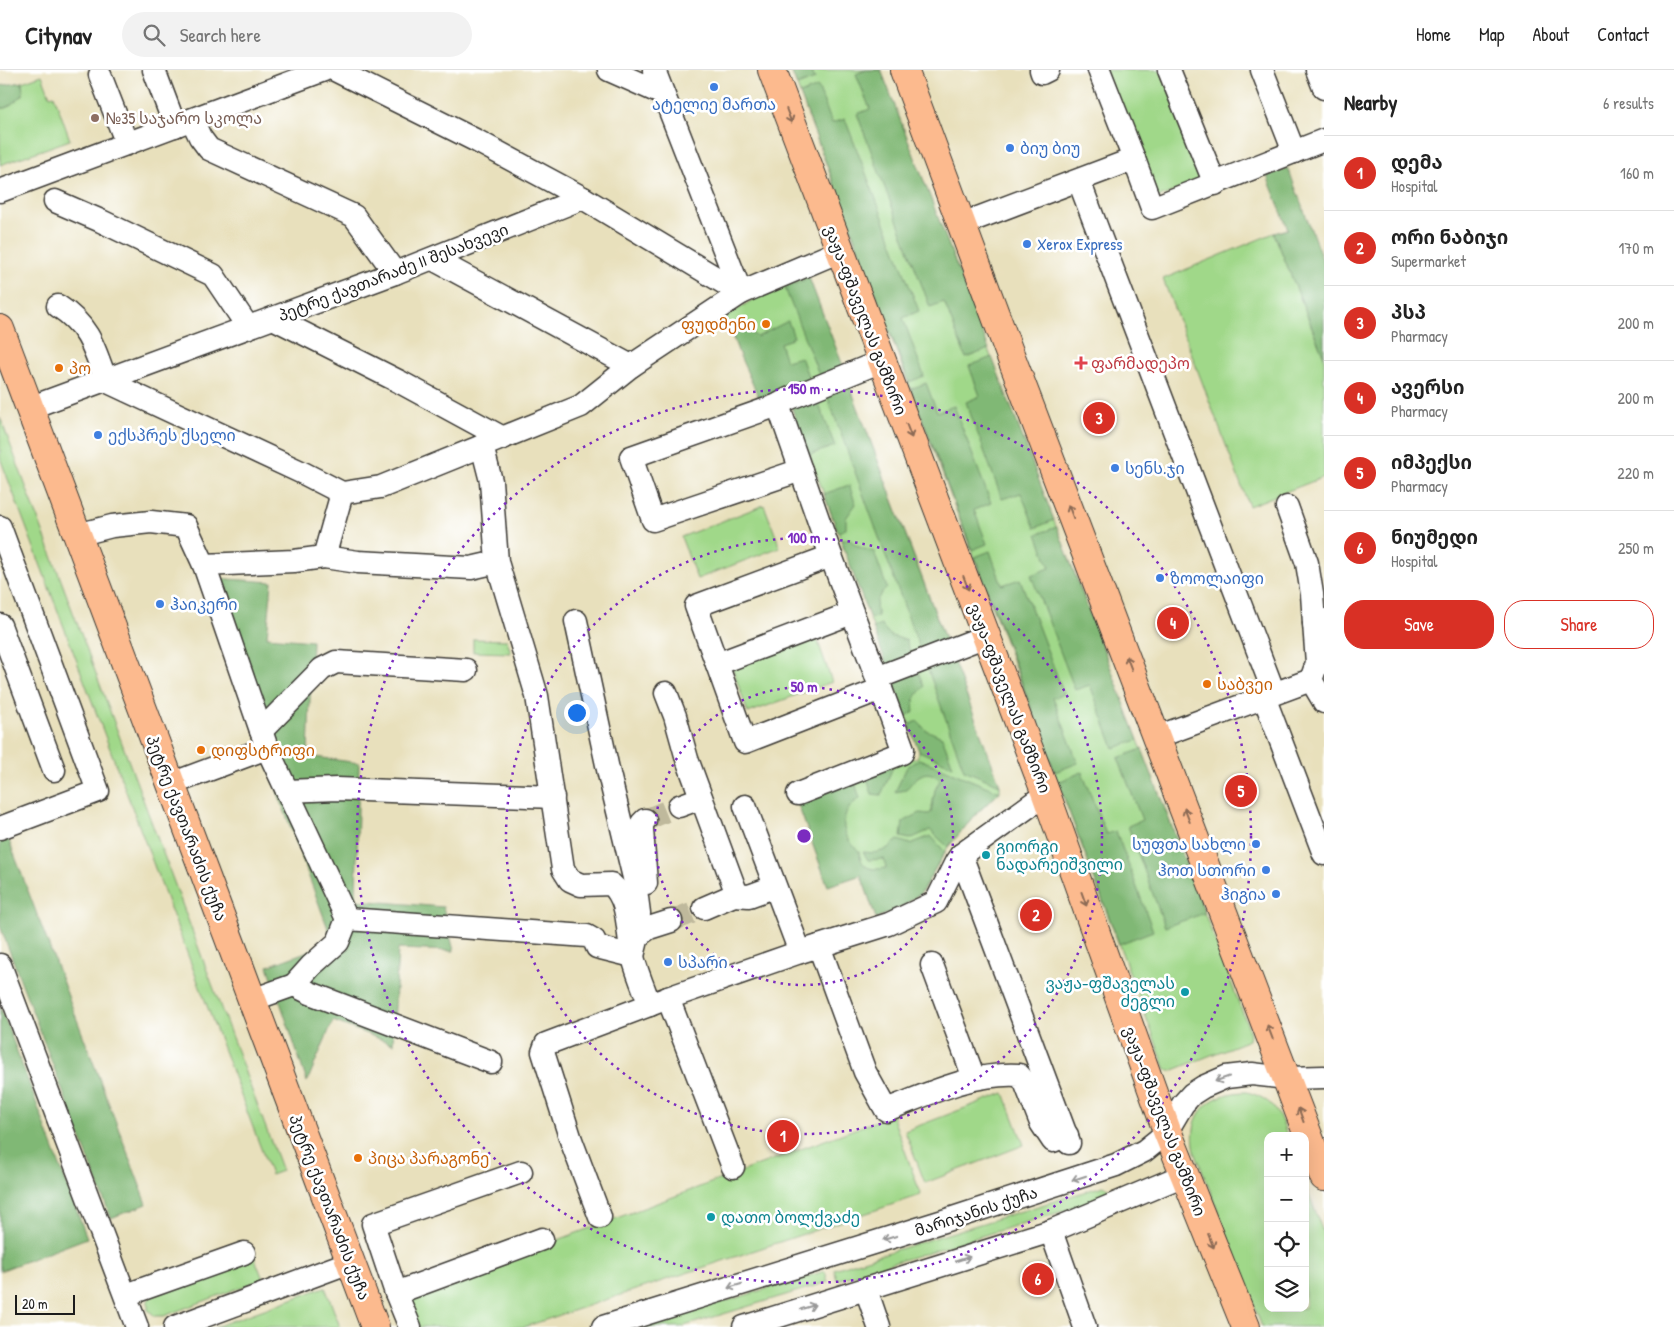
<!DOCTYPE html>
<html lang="en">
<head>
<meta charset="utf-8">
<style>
	:root { --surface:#fff; --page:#f2f2f2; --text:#222; --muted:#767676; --line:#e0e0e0; --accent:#d93025 }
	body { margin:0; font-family:"Patrick Hand","Noto Sans Georgian",sans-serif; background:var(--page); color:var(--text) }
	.controls { position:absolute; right:15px; bottom:15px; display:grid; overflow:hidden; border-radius:10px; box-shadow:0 5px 20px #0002 }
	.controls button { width:45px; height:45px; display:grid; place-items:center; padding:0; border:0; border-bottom:1px solid var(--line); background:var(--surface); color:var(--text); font:25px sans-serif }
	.scale { position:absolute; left:15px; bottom:12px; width:60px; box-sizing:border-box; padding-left:5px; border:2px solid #1c1c1c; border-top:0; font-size:14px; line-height:18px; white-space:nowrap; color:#1c1c1c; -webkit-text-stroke:4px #fff; paint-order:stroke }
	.you { position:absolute; left:576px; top:642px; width:18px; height:18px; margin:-12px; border:4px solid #fff; border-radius:50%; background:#1a73e8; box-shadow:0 0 0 8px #1a73e833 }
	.badge { display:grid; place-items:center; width:32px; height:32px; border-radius:50%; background:var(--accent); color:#fff; font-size:16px; font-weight:700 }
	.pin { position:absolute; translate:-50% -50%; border:2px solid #fff; box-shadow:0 1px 5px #0006 }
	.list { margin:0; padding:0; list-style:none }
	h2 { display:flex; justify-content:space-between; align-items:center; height:65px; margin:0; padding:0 20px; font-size:21px }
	h2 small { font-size:16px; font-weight:400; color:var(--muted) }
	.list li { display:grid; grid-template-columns:32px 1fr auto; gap:15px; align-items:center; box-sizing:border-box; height:75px; padding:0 20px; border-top:1px solid var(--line) }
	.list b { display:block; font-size:19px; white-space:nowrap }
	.list p { margin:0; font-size:16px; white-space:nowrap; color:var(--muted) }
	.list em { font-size:16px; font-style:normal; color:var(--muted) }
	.actions { display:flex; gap:10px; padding:15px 20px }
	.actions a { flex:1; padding:11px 0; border:1px solid var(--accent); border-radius:20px; text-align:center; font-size:18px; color:var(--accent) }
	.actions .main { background:var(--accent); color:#fff }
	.icon { flex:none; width:28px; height:28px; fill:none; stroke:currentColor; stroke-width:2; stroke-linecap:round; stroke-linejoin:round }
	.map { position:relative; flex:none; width:1324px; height:1257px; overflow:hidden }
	header { display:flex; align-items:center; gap:30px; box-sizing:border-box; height:70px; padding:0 25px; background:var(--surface); border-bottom:1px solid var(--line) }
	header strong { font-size:24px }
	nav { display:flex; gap:28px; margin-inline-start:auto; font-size:18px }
	.search { width:350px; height:45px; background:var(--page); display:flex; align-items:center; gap:12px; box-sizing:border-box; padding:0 18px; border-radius:28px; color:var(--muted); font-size:19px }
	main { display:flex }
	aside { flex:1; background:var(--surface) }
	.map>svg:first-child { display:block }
	.green { fill:#a0d889; stroke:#5e7a52 }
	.forest { fill:#80b875; stroke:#4e6a48 }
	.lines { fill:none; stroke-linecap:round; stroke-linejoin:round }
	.minor-tunnel { stroke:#bfb99c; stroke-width:22; stroke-dasharray:22 11; stroke-linecap:butt }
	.minor-casing { stroke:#3b3934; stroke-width:25 }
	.major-casing { stroke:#3b3934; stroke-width:30 }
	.minor { stroke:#fff; stroke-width:22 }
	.major { stroke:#fcba8e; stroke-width:28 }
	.oneway { stroke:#8c6b55 }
	.oneway2 { stroke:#999 }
	.ring { fill:none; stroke:#7b2cbf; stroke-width:2.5; stroke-dasharray:2.5 5 }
	.shop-dot { fill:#3f7fe0; stroke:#fff; stroke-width:2 }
	.education-dot { fill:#8d6e63; stroke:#fff; stroke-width:2 }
	.food-dot { fill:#e8710a; stroke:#fff; stroke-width:2 }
	.health-dot { fill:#e0444e; stroke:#fff; stroke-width:2 }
	.culture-dot { fill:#0f9aa8; stroke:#fff; stroke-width:2 }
	.labels { text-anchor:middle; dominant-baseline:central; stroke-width:5; stroke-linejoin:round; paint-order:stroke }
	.shop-label { font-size:16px; fill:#366cbe; stroke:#fff; text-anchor:start }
	.education-label { font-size:16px; fill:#785e54; stroke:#fff; text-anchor:start }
	.street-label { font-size:16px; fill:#1c1c1c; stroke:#fff }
	.food-label { font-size:16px; fill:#c56008; stroke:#fff; text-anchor:start }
	.health-label { font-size:16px; fill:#be3a42; stroke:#fff; text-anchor:start }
	.culture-label { font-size:16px; fill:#0d838f; stroke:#fff; text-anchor:start }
	.centre { fill:#7b2cbf; stroke:#fff; stroke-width:2.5 }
	.ring-label { font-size:15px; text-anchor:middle; font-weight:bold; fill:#7b2cbf; stroke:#fff; stroke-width:5; stroke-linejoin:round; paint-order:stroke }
</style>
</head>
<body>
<header>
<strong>Citynav</strong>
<div class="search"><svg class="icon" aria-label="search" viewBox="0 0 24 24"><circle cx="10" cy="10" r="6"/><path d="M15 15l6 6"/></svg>Search here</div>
<nav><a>Home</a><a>Map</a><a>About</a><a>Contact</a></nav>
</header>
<main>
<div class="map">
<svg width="1324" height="1257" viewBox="0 0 1324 1257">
	<rect width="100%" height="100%" fill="#fff"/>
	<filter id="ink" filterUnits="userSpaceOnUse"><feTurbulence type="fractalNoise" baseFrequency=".02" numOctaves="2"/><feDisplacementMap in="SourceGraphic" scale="10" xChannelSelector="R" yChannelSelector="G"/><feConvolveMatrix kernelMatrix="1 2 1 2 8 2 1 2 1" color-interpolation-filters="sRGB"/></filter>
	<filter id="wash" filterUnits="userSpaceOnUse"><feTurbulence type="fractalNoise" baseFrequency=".0096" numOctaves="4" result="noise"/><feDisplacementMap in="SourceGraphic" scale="20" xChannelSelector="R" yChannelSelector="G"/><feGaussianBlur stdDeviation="1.12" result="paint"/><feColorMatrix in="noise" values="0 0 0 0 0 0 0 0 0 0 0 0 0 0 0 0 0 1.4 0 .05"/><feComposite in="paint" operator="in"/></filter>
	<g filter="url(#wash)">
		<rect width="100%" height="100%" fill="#e8e0bc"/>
		<!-- green -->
		<g class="green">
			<polygon points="791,0 881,0 1247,954 1250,964 1249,970 1171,1001 1166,1000"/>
			<polygon points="1105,0 1161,0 1204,109 1155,129"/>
			<polygon points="42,5 50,26 54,25 70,70 0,95 0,38 6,38 23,25 22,12"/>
			<polygon points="1274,163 1324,287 1324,407 1249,436 1163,209"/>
			<polygon points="808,205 1000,715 1000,722 978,742 948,777 921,823 876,848 861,805 828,816 796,729 890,693 917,688 919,681 785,319 759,328 724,248 766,221"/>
			<polygon points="0,347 282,1101 271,1105 0,388"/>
			<polygon points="764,435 780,477 697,509 681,467"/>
			<polygon points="816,566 832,612 748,643 732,597"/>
			<polygon points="473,569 507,570 511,583 473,582"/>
			<path d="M1247 1022C1273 1029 1279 1042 1287 1066H1268V1238H1305V1114L1324 1165V1257H1262L1195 1081C1187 1043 1210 1022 1247 1022Z"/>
			<polygon points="1004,1023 1024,1075 925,1113 905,1061"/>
			<polygon points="892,1045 921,1125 524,1257 415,1257 403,1228"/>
			<polygon points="1103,1116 1108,1118 1109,1123 1106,1128 837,1210 834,1199"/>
			<polygon points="254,1186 263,1209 164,1246 155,1246 148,1240 148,1231 150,1227"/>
			<polygon points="825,1201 828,1212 681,1257 641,1257"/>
			<polygon points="325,1217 340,1257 215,1257"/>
		</g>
		<!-- forest -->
		<g class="forest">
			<polygon points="791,0 811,0 815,9 797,16"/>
			<polygon points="866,0 881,0 989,279 966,288 944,232 930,237 857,44 870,39 856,4"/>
			<polygon points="22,12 23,25 6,38 0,38 0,16"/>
			<polygon points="818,17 832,53 845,49 919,241 903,248 924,306 909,312 800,24"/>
			<polygon points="1288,98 1324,194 1324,287 1274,163 1288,159 1267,106"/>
			<polygon points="809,208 843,296 819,305 785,218"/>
			<path d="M788 251 794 267 791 268 792 269 780 273 786 291 801 287 809 309 759 328 739 284 733 267 736 262C745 259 750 260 757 267Z"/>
			<polygon points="992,287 1054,450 1035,458 1021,423 1002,429 966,332 980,326 969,296"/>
			<polygon points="926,313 937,342 954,336 991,433 974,440 987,474 972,480 911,319"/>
			<polygon points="849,314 946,572 921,582 826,323"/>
			<polygon points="816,327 835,376 809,385 792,339"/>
			<polygon points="849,415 856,434 846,448 846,459 838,462 824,424"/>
			<polygon points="1057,457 1138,670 1114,678 1090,615 1075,620 1031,505 1050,498 1037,464"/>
			<path d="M849 468C855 477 864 479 874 482L887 518C877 527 874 533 878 546L870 549 841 471Z"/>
			<polygon points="990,481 1002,515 1020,509 1064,624 1053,628 1078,693 1055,702 975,487"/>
			<polygon points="198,507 272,512 267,567 312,571 308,686 359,693 356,830 443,837 454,881 398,879 393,974 333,951 307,1012 268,896 333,872"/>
			<polygon points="881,555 891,566 906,570 912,586 887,596 873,558"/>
			<polygon points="952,587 1000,715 964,700 927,597"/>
			<path d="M918 601 924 617C916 624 912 632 914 642L906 646 894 612Z"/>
			<polygon points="917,651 926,660 942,667 953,696 919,681 909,655"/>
			<polygon points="1142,679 1205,843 1165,857 1128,756 1142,750 1118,688"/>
			<path d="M919 689 1000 722 978 742 948 777 930 760 910 769 901 767 903 752 920 743 928 744 931 743 935 720 940 710C926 695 915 708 906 720L895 722 907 697Z"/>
			<polygon points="893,697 881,725 872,724 865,703"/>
			<polygon points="1082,702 1106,764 1116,761 1153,861 1119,874 1058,712"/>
			<path d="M853 707 860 728C838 743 839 764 859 781 861 798 870 801 886 798L884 789 868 790 863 782C881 784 885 781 898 770L910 774 931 766 945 782 921 823 899 839 876 848 861 805 828 816 796 729Z"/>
			<polygon points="0,747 147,1134 111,1148 0,856"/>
			<polygon points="0,936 87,1168 0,1201"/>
		</g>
	</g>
	<g filter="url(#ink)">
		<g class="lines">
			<!-- minor-tunnel -->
			<g class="minor-tunnel">
				<polyline points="645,750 679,736"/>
				<polyline points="671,851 704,838"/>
			</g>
			<!-- minor casing -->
			<g class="minor-casing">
				<g id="minor">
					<polyline points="154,0 175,56"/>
					<polyline points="335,0 477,71 583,128"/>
					<polyline points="609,0 663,24"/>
					<polyline points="654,0 741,223"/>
					<polyline points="1041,0 1042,3 1048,0"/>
					<polyline points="1169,0 1215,114"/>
					<polyline points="1262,0 1294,82"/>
					<polyline points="1317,0 1324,18"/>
					<polyline points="100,5 127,74"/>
					<polyline points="192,50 200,67 209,79 354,146 395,203"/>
					<polyline points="1134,89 1152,138 1324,70"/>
					<polyline points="1079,111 1274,623"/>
					<polyline points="0,121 324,0"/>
					<polyline points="55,131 101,151 213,205 248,257"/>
					<polyline points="962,154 1134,89 1099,0"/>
					<polyline points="433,189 631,296"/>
					<path d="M58 236C89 256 94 277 106 311L305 404 342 423 381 417 581 336 631 296 741 223 840 181"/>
					<polyline points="273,248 400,312 503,368"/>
					<polyline points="778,335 831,486 877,608"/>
					<polyline points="29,338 395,203 583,128 741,223"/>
					<path d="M482 376 491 411 497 492 537 626 563 799 570 810 581 815 611 814C631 831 626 864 633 887 637 903 644 919 650 935"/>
					<polyline points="801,400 653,450 631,387 778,335 788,329 882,291"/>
					<polyline points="1287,437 1307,493 1312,524 1314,553"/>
					<polyline points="0,457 98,721 0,758"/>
					<polyline points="77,465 112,456 151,452 186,456 204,495 267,678 347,849 338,872 311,896 294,915 310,923 491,992"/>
					<polyline points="831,486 696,536 745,672 881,619"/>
					<polyline points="324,487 342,423"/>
					<polyline points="204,495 294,491 324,487 358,492 471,498 497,492"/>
					<polyline points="0,555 54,700"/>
					<polyline points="717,594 852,543"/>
					<polyline points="1311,610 1317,593 1314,553 1324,550"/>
					<polyline points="666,623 675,646 687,689 735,819 734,825 704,838"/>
					<polyline points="1264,627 1324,784"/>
					<polyline points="261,661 322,599 336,592 466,600"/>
					<polyline points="1157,667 1311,610 1324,632"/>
					<polyline points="171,714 267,678"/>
					<polyline points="287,721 337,719 553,727"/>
					<polyline points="798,724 902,683 903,679 877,608 986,566"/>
					<polyline points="679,736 701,728"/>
					<polyline points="745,736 800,882"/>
					<polyline points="645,750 642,753 642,759 646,813"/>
					<polyline points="961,785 1069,1073"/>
					<polyline points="734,825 749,826 768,819"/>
					<polyline points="347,849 587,866 594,870 597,877 633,886 638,866 639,843 635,812 609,704 576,551"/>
					<polyline points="638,866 649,858 671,851"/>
					<path d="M819 876 865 1002 886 1040C929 1024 973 1002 1019 1005L1025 1012 1041 1053 1053 1071 1067 1065"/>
					<polyline points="0,895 137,1257"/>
					<polyline points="932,895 974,1008"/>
					<polyline points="668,928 733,1097"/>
					<polyline points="252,930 294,915"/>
					<polyline points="600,1147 571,1070 543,982 546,974 668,928 800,882 889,854 936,832 956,792 961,785 1046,724"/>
					<polyline points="1051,1161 1085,1257"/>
					<polyline points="866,1219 879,1257"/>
					<polyline points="396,1223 542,1169"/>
					<polyline points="126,1225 244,1183"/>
					<polyline points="175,1257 350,1192"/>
					<polyline points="410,1257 396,1223 373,1154 521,1102"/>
					<polyline points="603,1257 953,1148 1116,1095 1144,1081 1159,1069 1167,1061 1183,1034 1192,1024 1203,1017 1226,1007 1252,1004 1287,1008 1324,1007"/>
					<polyline points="744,1257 1051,1161 1184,1105"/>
				</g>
			</g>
			<!-- major casing -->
			<g class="major-casing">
				<g id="major">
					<polyline points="772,0 1046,724 1167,1061 1246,1257"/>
					<polyline points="904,0 1008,279 1324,1107"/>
					<polyline points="0,259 375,1257"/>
				</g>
			</g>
			<!-- minor -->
			<use href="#minor" class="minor"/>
			<!-- major -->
			<use href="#major" class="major"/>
		</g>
		<!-- one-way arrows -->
		<defs><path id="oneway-shaft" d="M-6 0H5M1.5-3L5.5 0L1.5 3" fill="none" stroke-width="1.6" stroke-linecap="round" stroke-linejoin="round" transform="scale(1.25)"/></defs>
		<g class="oneway">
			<use href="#oneway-shaft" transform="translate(789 46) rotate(69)"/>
			<use href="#oneway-shaft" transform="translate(909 361) rotate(69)"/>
			<use href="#oneway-shaft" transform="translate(1071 442) rotate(-111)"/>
			<use href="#oneway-shaft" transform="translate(966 513) rotate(69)"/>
			<use href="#oneway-shaft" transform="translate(1129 593) rotate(-111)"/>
			<use href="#oneway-shaft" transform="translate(1187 745) rotate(-111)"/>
			<use href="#oneway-shaft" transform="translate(1084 829) rotate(70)"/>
			<use href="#oneway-shaft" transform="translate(1270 962) rotate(-111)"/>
			<use href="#oneway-shaft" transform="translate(1301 1045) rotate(-110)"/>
			<use href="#oneway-shaft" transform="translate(1211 1171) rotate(68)"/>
		</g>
		<g class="oneway2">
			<use href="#oneway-shaft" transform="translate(1222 1009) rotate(161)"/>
			<use href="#oneway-shaft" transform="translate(1079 1108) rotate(162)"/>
			<use href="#oneway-shaft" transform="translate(890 1168) rotate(163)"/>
			<use href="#oneway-shaft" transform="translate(963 1189) rotate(-18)"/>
			<use href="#oneway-shaft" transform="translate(735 1216) rotate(163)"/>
			<use href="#oneway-shaft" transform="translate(808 1237) rotate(-17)"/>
		</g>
	</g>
	<!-- distance rings -->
	<g class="ring">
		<circle cx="804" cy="766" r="149"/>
		<circle cx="804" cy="766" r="298"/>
		<circle cx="804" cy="766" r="447"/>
	</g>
	<!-- markers -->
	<g class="shop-dot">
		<circle cx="714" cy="17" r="5"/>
		<circle cx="1010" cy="78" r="5"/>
		<circle cx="1027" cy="174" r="5"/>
		<circle cx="98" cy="365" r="5"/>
		<circle cx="1115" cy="398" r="5"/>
		<circle cx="1160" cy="508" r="5"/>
		<circle cx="160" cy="534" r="5"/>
		<circle cx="1256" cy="774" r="5"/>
		<circle cx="1266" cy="800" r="5"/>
		<circle cx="1276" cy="824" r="5"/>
		<circle cx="668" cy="892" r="5"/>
	</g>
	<circle class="education-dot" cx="95" cy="48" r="5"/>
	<g class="food-dot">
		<circle cx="766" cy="254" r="5"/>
		<circle cx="59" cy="298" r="5"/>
		<circle cx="1207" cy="614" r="5"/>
		<circle cx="201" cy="680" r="5"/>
		<circle cx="358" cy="1088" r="5"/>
	</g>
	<path class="health-dot" d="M1078.5 285.5h5v5h5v5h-5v5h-5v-5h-5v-5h5z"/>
	<g class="culture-dot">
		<circle cx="986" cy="785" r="5"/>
		<circle cx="1185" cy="922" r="5"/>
		<circle cx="711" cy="1147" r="5"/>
	</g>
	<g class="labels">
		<!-- shop labels -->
		<g class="shop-label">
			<text x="714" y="34" text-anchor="middle">ატელიე მართა</text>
			<text x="1020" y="78">ბიუ ბიუ</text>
			<text x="1037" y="174">Xerox Express</text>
			<text x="108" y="365">ექსპრეს ქსელი</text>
			<text x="1125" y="398">სენს.ჯი</text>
			<text x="1170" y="508">ზოოლაიფი</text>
			<text x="170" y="534">ჰაიკერი</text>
			<text x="1246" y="774" text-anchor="end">სუფთა სახლი</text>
			<text x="1256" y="800" text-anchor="end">ჰოთ სთორი</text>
			<text x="1266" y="824" text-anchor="end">ჰიგია</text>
			<text x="678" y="892">სპარი</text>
		</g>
		<!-- education labels -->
		<g class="education-label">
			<text x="105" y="48">№35 საჯარო სკოლა</text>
		</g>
		<!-- street labels -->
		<g class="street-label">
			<text transform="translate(393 202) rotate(-21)">პეტრე ქავთარაძე II შესახვევი</text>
			<text transform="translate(866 250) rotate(69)">ვაჟა-ფშაველას გამზირი</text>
			<text transform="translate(1010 628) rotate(69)">ვაჟა-ფშაველას გამზირი</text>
			<text transform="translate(187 758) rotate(69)">პეტრე ქავთარაძის ქუჩა</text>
			<text transform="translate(1165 1051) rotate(69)">ვაჟა-ფშაველას გამზირი</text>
			<text transform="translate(330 1137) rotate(69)">პეტრე ქავთარაძის ქუჩა</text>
			<text transform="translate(976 1141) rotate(-18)">მარიჯანის ქუჩა</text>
		</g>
		<!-- food labels -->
		<g class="food-label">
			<text x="756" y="254" text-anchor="end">ფუდმენი</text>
			<text x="69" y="298">პო</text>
			<text x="1217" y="614">საბვეი</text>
			<text x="211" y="680">დიფსტრიფი</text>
			<text x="368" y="1088">პიცა პარაგონე</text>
		</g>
		<!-- health labels -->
		<g class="health-label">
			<text x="1091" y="293">ფარმადეპო</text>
		</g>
		<!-- culture labels -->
		<g class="culture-label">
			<text x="996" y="776">გიორგი<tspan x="996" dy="18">ნადარეიშვილი</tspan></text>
			<text x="1175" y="913" text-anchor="end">ვაჟა-ფშაველას<tspan x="1175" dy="18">ძეგლი</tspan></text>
			<text x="721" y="1147">დათო ბოლქვაძე</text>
		</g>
	</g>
	<circle cx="804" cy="766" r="8" class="centre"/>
	<g class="ring-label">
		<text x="804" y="324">150 m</text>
		<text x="804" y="473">100 m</text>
		<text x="804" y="622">50 m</text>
	</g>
</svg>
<div class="controls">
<button>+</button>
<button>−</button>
<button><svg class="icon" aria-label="locate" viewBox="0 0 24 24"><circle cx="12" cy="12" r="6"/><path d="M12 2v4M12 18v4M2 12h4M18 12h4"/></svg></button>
<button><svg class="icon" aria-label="layers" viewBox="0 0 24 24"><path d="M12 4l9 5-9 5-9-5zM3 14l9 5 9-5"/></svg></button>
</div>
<div class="scale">20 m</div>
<div class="you"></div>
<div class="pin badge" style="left:783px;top:1066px">1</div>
<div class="pin badge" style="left:1036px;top:845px">2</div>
<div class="pin badge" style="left:1099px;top:348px">3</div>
<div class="pin badge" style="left:1173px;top:553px">4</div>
<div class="pin badge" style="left:1241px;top:721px">5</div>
<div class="pin badge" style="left:1038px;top:1209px">6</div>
</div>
<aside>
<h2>Nearby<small>6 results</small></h2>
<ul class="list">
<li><span class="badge">1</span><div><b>დემა</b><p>Hospital</p></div><em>160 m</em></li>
<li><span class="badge">2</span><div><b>ორი ნაბიჯი</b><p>Supermarket</p></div><em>170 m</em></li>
<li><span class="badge">3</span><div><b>პსპ</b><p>Pharmacy</p></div><em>200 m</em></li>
<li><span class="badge">4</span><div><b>ავერსი</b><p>Pharmacy</p></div><em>200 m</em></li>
<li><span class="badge">5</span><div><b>იმპექსი</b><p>Pharmacy</p></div><em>220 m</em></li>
<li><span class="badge">6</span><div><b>ნიუმედი</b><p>Hospital</p></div><em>250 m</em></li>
</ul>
<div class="actions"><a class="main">Save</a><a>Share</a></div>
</aside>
</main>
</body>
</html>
